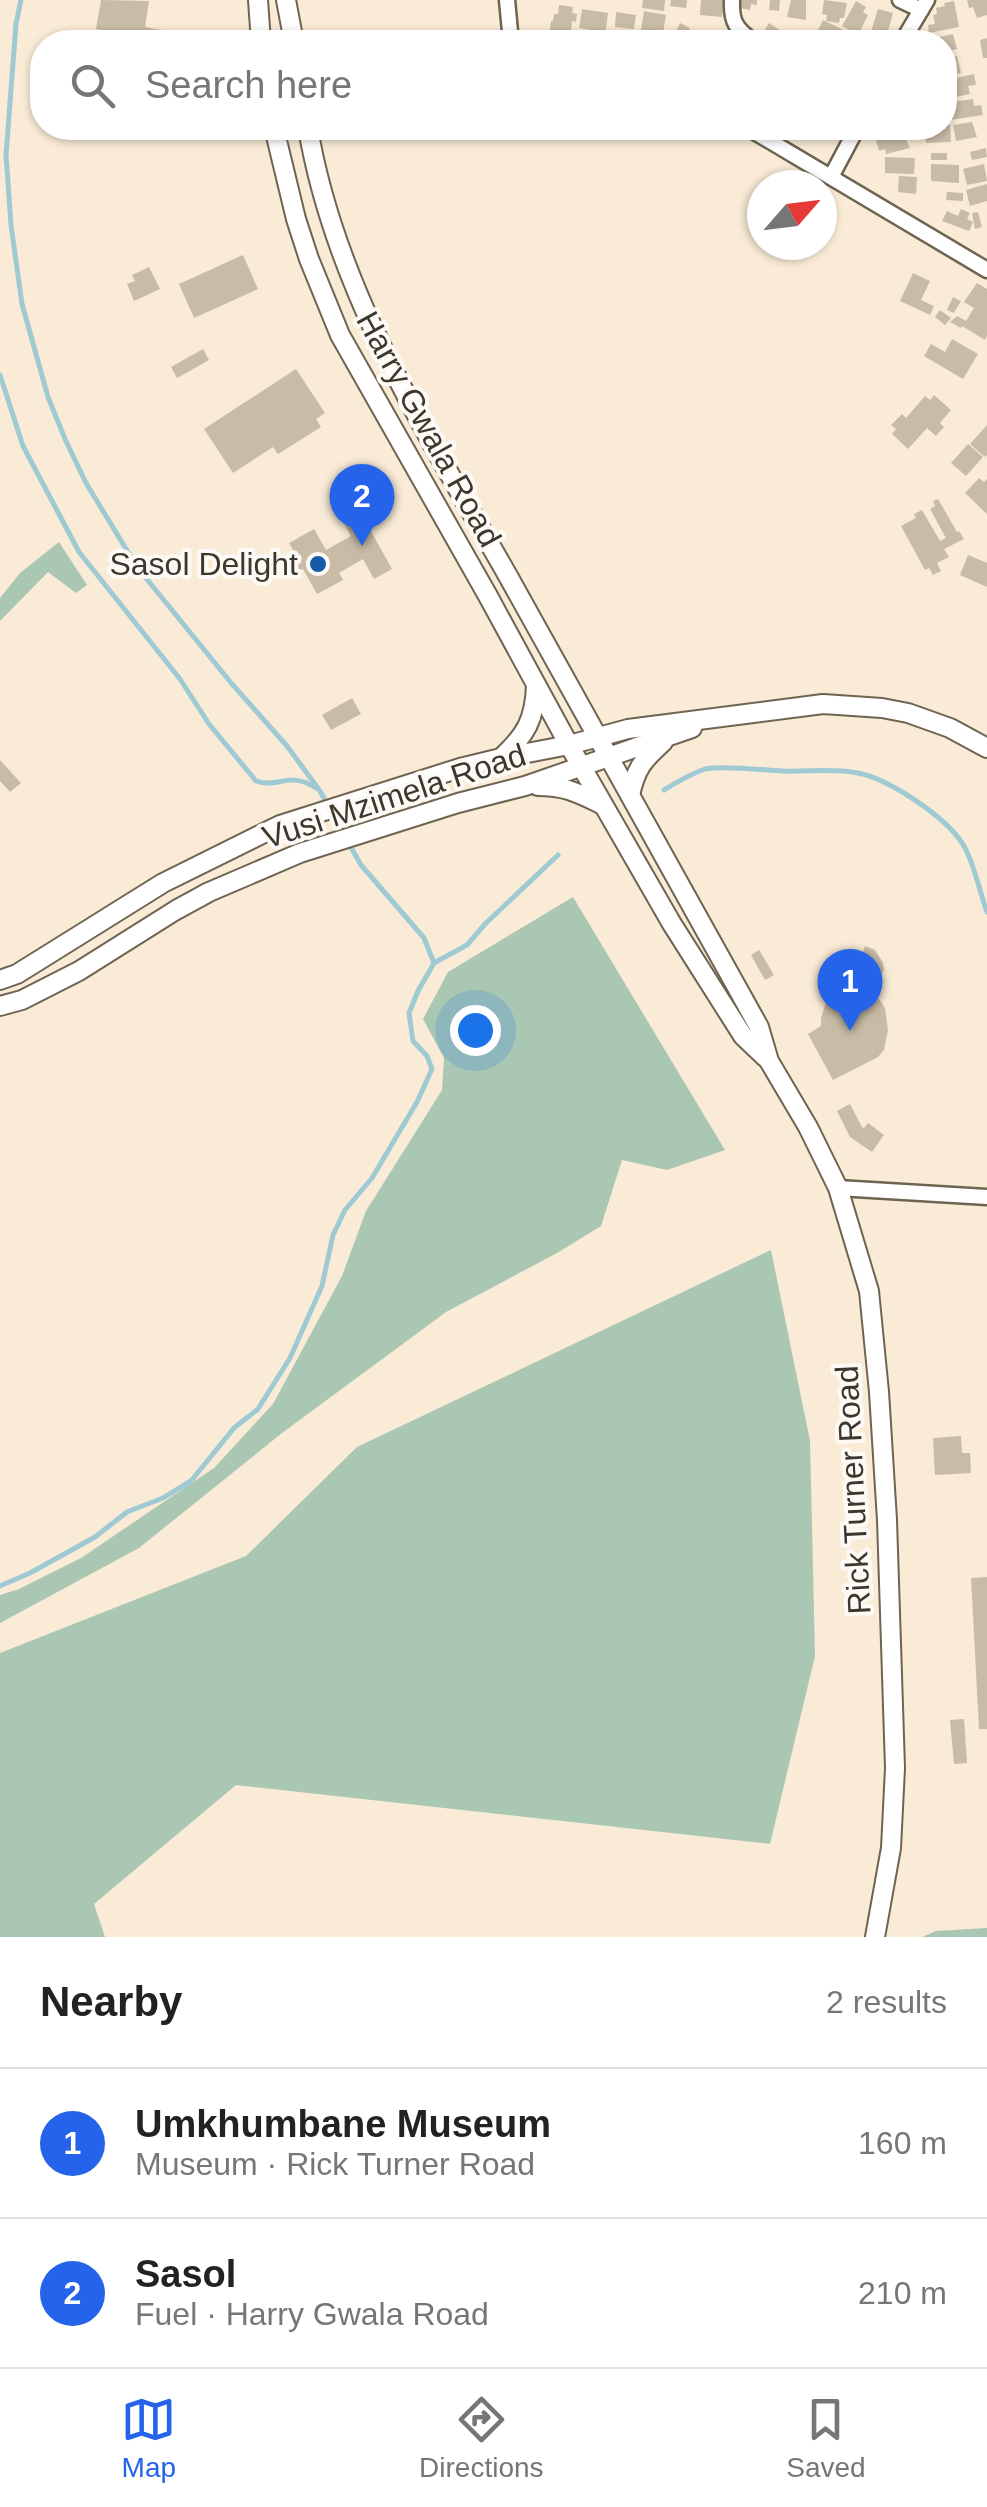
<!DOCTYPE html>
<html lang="en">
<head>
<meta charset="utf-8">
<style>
	:root { --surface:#fff; --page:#f6f6f6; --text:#222; --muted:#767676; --line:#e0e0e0; --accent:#2563eb }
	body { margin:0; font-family:Arial,sans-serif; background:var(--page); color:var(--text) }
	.compass { position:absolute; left:747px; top:170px; width:90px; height:90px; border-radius:50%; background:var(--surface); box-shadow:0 2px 8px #0004; rotate:62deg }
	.you { position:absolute; left:475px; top:1030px; width:35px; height:35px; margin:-25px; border:8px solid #fff; border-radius:50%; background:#1a73e8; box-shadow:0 0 0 15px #1a73e833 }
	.badge { display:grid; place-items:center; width:65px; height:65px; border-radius:50%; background:var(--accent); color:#fff; font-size:32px; font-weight:700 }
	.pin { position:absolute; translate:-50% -82px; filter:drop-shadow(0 2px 5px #0008) }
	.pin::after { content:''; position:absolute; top:52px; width:35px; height:30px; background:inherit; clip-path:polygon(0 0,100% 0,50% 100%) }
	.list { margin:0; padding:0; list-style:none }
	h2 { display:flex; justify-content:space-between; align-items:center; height:130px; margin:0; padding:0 40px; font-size:42px }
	h2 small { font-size:32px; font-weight:400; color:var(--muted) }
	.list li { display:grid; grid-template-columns:65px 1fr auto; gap:30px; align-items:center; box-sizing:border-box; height:150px; padding:0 40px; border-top:2px solid var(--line) }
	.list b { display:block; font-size:38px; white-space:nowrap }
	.list p { margin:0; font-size:32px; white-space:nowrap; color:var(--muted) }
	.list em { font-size:32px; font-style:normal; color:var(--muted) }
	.icon { flex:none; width:55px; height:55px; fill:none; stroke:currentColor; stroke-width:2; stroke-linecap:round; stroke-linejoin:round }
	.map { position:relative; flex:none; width:987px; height:1937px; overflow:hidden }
	.search { position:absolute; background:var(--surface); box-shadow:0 2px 8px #0004; left:30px; right:30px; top:30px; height:110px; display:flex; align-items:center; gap:25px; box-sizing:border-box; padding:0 35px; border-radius:40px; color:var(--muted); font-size:38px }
	.sheet { height:430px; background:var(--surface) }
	nav { display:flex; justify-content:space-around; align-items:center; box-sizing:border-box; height:140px; border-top:2px solid var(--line); background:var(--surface); font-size:28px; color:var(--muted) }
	nav a { display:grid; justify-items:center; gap:5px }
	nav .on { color:var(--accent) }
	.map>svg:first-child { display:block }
	.green { fill:#aac7b3 }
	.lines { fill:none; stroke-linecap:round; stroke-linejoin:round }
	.stream { stroke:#9fcad4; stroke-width:5 }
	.building { fill:#c9bca7 }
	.street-casing { stroke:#6f6451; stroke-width:19 }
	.secondary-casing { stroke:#6f6451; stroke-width:22 }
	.street { stroke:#fff; stroke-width:14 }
	.secondary { stroke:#fff; stroke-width:18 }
	.poi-dot { fill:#155baa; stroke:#fdfaf6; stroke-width:4 }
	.labels { text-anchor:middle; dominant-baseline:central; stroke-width:8; stroke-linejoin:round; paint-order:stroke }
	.street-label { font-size:32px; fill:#3c372e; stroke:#fdfaf6 }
	.poi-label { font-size:32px; fill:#3c372e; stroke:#fdfaf6; text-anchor:end }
</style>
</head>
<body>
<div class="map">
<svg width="987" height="1937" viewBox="0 0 987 1937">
	<rect width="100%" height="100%" fill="#f9ebd6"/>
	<!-- green -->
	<g class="green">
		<polygon points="59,542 87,585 76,593 48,572 0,621 0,598 20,573"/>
		<polygon points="573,897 725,1150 667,1170 622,1160 601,1226 557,1253 446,1312 282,1433 139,1548 0,1623 0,1595 19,1589 81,1558 214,1468 273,1404 342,1276 366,1211 442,1090 444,1058 423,1019 448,972"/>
		<polygon points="771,1250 810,1441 815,1656 770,1844 236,1785 94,1904 105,1937 0,1937 0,1653 246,1556 357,1447"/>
		<polygon points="987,1928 987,1937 922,1937 936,1931"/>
	</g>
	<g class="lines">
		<!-- stream -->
		<g class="stream">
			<polyline points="21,0 16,24 6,155 11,225 22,304 48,397 65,439 86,483 137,567 232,684 287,746 320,791 343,833"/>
			<path d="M0 375 23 446 79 552 180 679 209 724 256 781C280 789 287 770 316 788"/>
			<path d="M664 790C677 782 690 774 705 769 722 765 763 770 782 771 808 772 832 768 858 773 889 779 942 815 960 840 972 855 980 893 987 912"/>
			<polyline points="434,963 467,945 485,924 558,855"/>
			<polyline points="0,1586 30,1573 95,1537 127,1512 163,1498 191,1481 234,1428 258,1409 290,1358 322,1286 333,1235 345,1210 372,1178 417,1102 432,1069 427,1056 413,1041 409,1013 418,991 434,963 424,938 361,865 348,842"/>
		</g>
	</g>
	<!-- building -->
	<g class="building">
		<polygon points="101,0 149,1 145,27 172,32 170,42 96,29"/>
		<polygon points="643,0 665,0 664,11 642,8"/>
		<polygon points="671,0 687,0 686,8 670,6"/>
		<polygon points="701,0 724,0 722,17 700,15"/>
		<polygon points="740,0 757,0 757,5 751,4 750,10 739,8"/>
		<polygon points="770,0 780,0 779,11 769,10"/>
		<polygon points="791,0 806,0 806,20 787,17"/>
		<polygon points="824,0 847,3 844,18 840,18 839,23 826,21 827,15 822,14"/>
		<polygon points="967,0 987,0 987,15 977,18 973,7 969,8"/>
		<polygon points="856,1 866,7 863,12 868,15 858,35 842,26"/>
		<polygon points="954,1 959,27 929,33 928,25 935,24 933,15 937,14 936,8 945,6 944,3"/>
		<polygon points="559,5 573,7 572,13 577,14 576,22 572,21 571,32 550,30 551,21 553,21 554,14 558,14"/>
		<polygon points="582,9 608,13 605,36 597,35 597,31 579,28"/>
		<polygon points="878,9 893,13 885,41 869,38"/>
		<polygon points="644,11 666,15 662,39 658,38 658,42 639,42"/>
		<polygon points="616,12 636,15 634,29 615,27"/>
		<polygon points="823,20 846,31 840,42 826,42 819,39 822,31 818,30"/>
		<polygon points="680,23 690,28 684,42 671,42"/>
		<polygon points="769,23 784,33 778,42 763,33"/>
		<polygon points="618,30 637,31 637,41 617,39"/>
		<polygon points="700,32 716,42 693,42"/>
		<polygon points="953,34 957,49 944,52 944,42 936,42 935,38"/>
		<polygon points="987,38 987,58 983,58 980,40"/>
		<polygon points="957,56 961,73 944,77 944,59"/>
		<polygon points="974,74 976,85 968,86 970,94 946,99 944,81"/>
		<polygon points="973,99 974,106 981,105 983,115 950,120 947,103"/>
		<polygon points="972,122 977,137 956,141 953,125"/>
		<polygon points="944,125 950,125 951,142 926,143 925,128 944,128"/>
		<polygon points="868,128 904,128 904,129 870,138"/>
		<polygon points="903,133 910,148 886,154 885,149 879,151 876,140"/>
		<polygon points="986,148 987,157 972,160 970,152"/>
		<rect x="931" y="153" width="16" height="7"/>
		<polygon points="885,157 915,158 914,174 885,173"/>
		<polygon points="931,164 959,165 959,183 931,181"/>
		<polygon points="984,164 987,181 967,185 963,169"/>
		<polygon points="899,176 917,177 916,194 898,192"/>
		<polygon points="987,184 987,201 970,206 966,190"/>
		<polygon points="947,192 963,193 963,201 946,200"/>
		<polygon points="961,209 970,213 967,219 973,222 969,231 942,221 947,211 958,216"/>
		<polygon points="978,212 982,227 975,229 972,213"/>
		<polygon points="243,255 258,289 194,318 179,284"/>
		<polygon points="149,267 160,289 134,301 127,284 135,281 132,275"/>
		<polygon points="913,273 930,281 921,300 934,306 930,315 900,301"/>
		<polygon points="977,283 987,289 987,336 985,340 962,326 961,328 950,322 957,316 966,321 974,308 964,302"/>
		<polygon points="953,297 961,301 954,313 947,310"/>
		<polygon points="940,310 951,318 945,325 935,317"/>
		<polygon points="952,339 978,354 963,379 924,356 931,344 945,352"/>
		<polygon points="203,349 209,360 177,378 171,367"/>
		<polygon points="296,369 325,413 316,419 321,427 278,454 273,447 233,473 204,429"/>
		<polygon points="934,395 951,410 940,423 944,427 936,436 927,428 908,449 892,434 896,429 891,425 902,414 906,418 925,396 930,400"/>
		<polygon points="987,425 987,455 985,457 970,444"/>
		<polygon points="968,444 983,457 966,476 951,463"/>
		<polygon points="979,478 984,482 987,479 987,514 965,493"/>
		<polygon points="938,499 957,532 959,531 964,539 944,549 949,557 937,563 941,571 933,575 929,568 925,570 901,526 916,518 914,514 922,510 940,541 946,538 930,509 935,506 933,501"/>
		<polygon points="358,508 392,569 374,579 363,559 339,573 343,580 317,594 303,569 295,574 287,560 296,555 289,543 314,529 326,550 351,536 341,517"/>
		<polygon points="968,555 987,563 987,587 960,575"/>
		<polygon points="352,698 361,714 331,730 322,715"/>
		<polygon points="0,760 21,783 10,792 0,781"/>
		<polygon points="865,946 875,950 883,963 884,970 879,978 866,977 858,969"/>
		<polygon points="759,950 774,975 765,980 751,955"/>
		<polygon points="846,981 861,983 875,993 885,1008 888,1030 884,1050 878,1057 833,1080 808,1034 821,1026 821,1018 830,990"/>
		<polygon points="850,1104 862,1127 864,1128 868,1123 884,1135 872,1152 850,1137 837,1111"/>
		<polygon points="961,1436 962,1453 970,1453 971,1473 935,1475 933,1438"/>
		<polygon points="987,1577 987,1729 979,1729 971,1578"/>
		<polygon points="964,1719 967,1763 954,1764 950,1720"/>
	</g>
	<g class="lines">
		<!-- street casing -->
		<g class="street-casing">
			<g id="street">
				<polyline points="507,0 511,42"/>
				<path d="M732 0C731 22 736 29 754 42"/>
				<polyline points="900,0 921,10"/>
				<polyline points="902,42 927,0"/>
				<polyline points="748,128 987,270"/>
				<polyline points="831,177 857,128"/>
				<polyline points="838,1188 987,1197"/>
			</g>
		</g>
		<!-- secondary casing -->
		<g class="secondary-casing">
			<g id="secondary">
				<polyline points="258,0 261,42"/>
				<polyline points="286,0 294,42"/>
				<polyline points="274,128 296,219 309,259 340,335 488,596 569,745 672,924 743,1036 765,1057"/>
				<path d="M308 128C335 290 428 435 508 576 592 726 676 876 759 1027L769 1061 808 1127 838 1188 869 1291 879 1392 887 1520 895 1768 891 1848 875 1937"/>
				<path d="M501 758C526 735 535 719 536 685"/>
				<path d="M538 786C566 786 578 793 603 805"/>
				<path d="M630 795C636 768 643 760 663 742"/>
				<polyline points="0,980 17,974 163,883 280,825 460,768 501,758 569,745 628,729 823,704 882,708 908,713 950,728 987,748"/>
				<polyline points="0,1006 22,1000 79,971 176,910 209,892 300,853 458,803 525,786 692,728"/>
			</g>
		</g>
		<!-- street -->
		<use href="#street" class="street"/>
		<!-- secondary -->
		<use href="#secondary" class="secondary"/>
	</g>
	<!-- markers -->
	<circle class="poi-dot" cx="318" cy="564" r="10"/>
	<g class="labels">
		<!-- street labels -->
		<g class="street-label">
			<text transform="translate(429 429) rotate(61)">Harry Gwala Road</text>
			<text transform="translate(394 796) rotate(-18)">Vusi Mzimela Road</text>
			<text transform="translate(853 1490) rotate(-93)">Rick Turner Road</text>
		</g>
		<!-- poi labels -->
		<g class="poi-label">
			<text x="298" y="564">Sasol Delight</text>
		</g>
	</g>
</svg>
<svg class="compass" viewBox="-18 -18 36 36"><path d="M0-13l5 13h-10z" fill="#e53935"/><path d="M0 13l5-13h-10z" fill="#767676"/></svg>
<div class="you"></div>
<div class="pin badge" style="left:850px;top:1031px">1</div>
<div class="pin badge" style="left:362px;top:546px">2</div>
<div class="search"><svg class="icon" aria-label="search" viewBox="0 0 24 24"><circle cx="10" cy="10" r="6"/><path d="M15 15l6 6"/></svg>Search here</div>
</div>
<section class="sheet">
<h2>Nearby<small>2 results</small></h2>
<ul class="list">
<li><span class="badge">1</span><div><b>Umkhumbane Museum</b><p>Museum · Rick Turner Road</p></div><em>160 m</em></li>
<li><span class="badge">2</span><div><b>Sasol</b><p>Fuel · Harry Gwala Road</p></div><em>210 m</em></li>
</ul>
</section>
<nav>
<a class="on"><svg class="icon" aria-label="map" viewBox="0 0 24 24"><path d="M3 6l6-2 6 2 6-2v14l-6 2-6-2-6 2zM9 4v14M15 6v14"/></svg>Map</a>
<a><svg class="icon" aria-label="directions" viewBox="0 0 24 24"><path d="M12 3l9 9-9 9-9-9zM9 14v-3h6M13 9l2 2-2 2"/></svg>Directions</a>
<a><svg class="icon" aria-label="saved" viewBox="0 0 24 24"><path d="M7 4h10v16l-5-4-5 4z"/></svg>Saved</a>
</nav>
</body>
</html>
